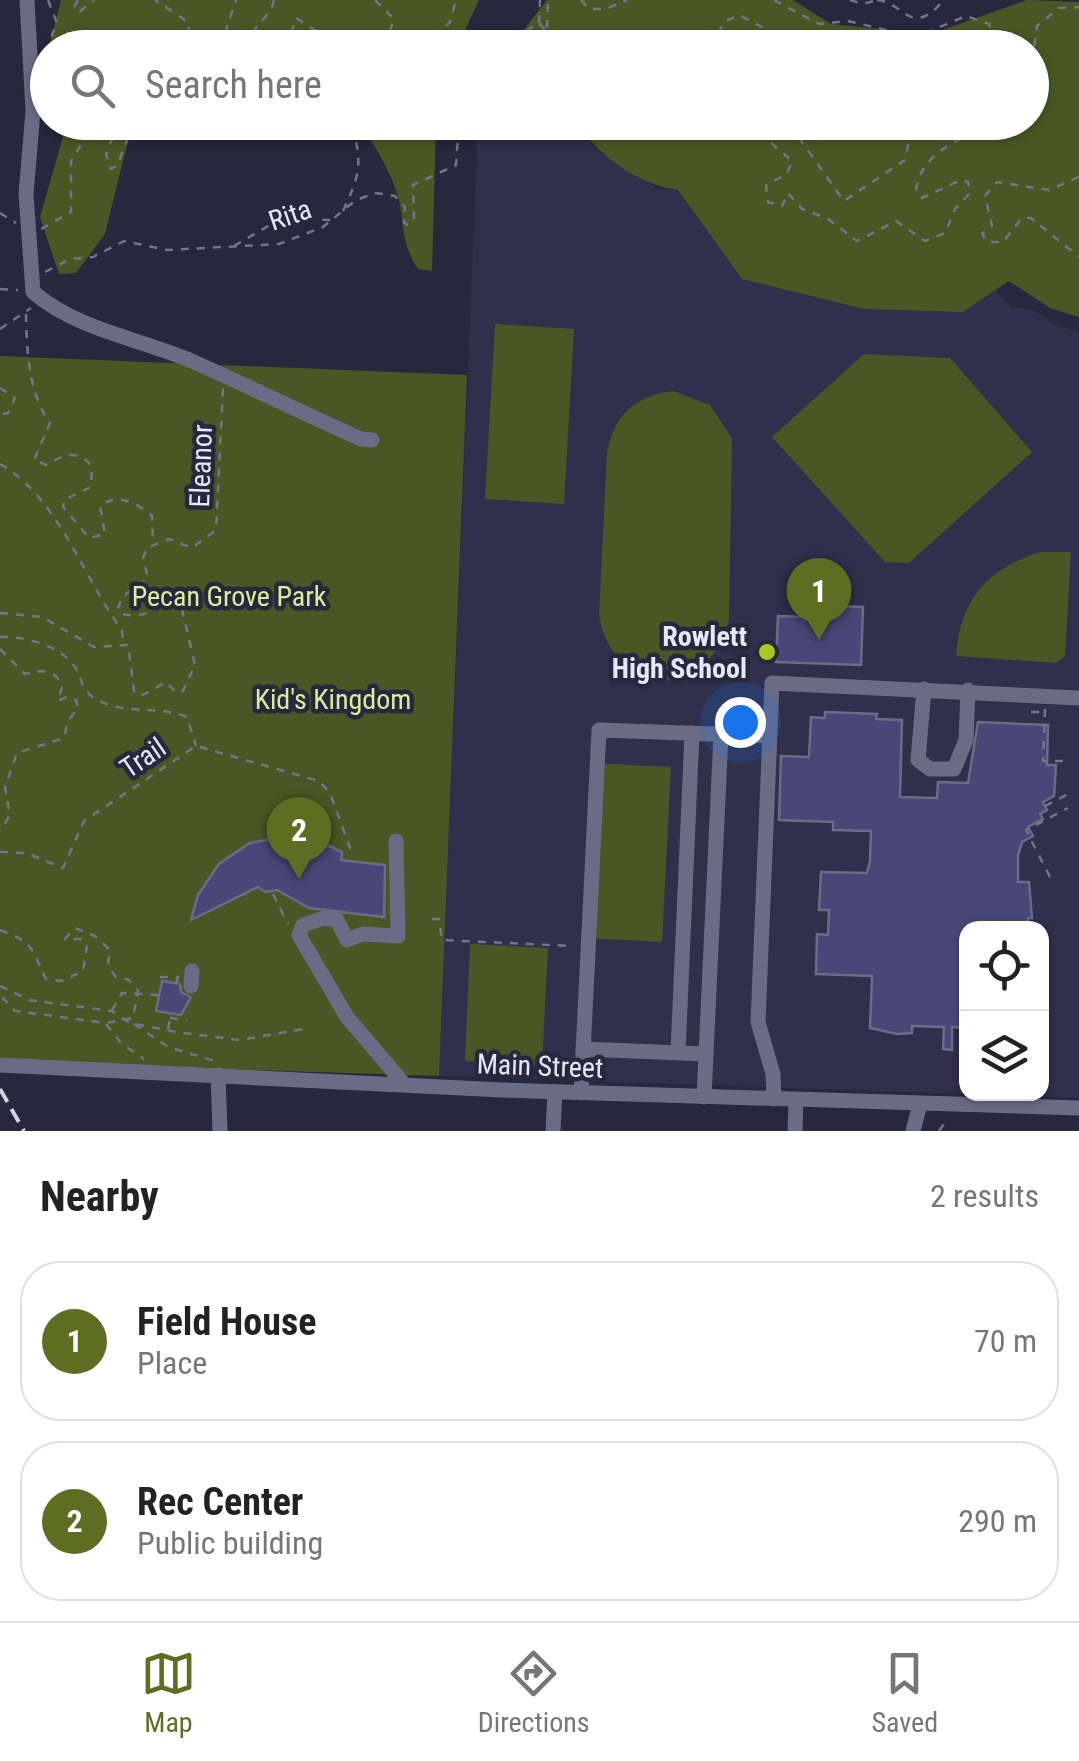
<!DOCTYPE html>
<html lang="en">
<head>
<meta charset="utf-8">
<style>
	:root { --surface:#fff; --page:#f2f2f2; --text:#222; --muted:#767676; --line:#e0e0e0; --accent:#5d6d22 }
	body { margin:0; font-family:"Roboto Condensed",sans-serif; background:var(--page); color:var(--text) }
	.controls { position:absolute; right:30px; bottom:30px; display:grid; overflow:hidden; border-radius:20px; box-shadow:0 2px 8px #0004 }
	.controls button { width:90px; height:90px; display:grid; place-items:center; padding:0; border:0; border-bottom:2px solid var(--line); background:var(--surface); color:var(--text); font:50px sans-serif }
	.you { position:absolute; left:740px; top:722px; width:35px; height:35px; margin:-25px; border:8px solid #fff; border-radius:50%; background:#1a73e8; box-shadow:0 0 0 15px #1a73e833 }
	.badge { display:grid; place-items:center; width:65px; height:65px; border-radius:50%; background:var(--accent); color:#fff; font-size:32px; font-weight:700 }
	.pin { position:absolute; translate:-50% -82px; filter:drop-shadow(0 2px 5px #0008) }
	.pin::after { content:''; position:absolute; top:52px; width:35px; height:30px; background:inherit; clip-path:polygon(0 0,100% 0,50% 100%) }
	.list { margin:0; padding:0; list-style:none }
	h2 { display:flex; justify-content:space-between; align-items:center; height:130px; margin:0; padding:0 40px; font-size:42px }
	h2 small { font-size:32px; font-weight:400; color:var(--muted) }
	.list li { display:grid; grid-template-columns:65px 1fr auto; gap:30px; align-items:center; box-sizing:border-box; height:160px; margin:0 20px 20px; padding:0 20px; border:2px solid var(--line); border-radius:40px }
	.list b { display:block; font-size:38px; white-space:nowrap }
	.list p { margin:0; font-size:32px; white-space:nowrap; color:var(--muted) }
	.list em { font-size:32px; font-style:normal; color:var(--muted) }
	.icon { flex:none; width:55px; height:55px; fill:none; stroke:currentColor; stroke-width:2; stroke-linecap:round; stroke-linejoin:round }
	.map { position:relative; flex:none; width:1079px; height:1131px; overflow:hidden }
	.search { position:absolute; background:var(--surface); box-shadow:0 2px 8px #0004; left:30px; right:30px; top:30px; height:110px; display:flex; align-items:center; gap:25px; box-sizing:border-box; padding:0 35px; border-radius:55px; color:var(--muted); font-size:38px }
	.sheet { height:490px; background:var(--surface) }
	nav { display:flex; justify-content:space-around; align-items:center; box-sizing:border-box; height:140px; border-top:2px solid var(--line); background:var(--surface); font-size:28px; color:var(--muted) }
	nav a { display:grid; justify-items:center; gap:5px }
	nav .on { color:var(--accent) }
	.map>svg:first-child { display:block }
	.built { fill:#302f4c; fill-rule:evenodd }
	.green { fill:#495724 }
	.building { fill:#484778; stroke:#6b6c86; stroke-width:2.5 }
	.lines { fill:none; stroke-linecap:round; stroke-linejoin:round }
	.path { stroke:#757588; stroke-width:2.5; stroke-dasharray:8 8; stroke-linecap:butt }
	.minor { stroke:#6a6b85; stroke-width:15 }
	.rail { stroke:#d1d2e2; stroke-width:4; stroke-dasharray:15 8; stroke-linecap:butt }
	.poi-dot { fill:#a5c823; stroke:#27273d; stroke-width:4 }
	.labels { text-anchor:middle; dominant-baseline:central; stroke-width:9; stroke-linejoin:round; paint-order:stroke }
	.street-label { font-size:28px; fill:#e7e8f7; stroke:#27273d }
	.park-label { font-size:28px; fill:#d7f09c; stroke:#27273d }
	.poi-label { font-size:28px; font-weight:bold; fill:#e7e8f7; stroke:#27273d; text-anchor:end }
</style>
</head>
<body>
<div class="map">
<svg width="1079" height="1131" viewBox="0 0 1079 1131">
	<rect width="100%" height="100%" fill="#27273d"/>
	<!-- built -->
	<path class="built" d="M478 123H574L595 149 657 188 678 190 742 279 864 309 963 312 996 290 1011 307 1032 309 1057 326 1079 331V1098L439 1076ZM966 928H1042V1094H966Z"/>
	<!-- green -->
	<g class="green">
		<polygon points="61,0 479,0 457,47 49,47"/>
		<path d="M547 0H793L831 24 931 34 1027 0 1079 2V317L1050 308 1009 281 963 312 864 309 742 279 678 190C637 185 599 154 574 123L1032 122V48L510 47Z"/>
		<polygon points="67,123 141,123 129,137 105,234 76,273 59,274 40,217"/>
		<path d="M359 123H436L432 271 418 269C399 239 406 223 397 193 389 168 374 144 359 123Z"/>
		<polygon points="495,324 574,329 564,504 485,499"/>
		<polygon points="864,354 950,358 1032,452 909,563 885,562 772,437"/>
		<polygon points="0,356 467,375 439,1076 0,1062"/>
		<path d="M673 391 710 405 732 438 729 620C709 702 613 699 599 615L607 453C614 415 634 396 673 391Z"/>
		<path d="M1041 552H1071L1065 656 1056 663 956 656C960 600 987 568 1041 552Z"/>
		<polygon points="593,763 671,767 662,942 584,938"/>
		<polygon points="470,944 548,948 542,1065 465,1061"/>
	</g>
	<!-- building -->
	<g class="building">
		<polygon points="814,605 863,607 861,665 776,662 778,616 813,617"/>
		<polygon points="825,712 877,714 876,719 902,720 900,797 937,798 938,782 968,783 978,722 1048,725 1047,765 1056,765 1054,796 1043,802 1047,810 1040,814 1043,819 1028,827 1033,836 1022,842 1018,856 1018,882 1029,882 1032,918 1028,918 1027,928 966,928 966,1028 952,1027 952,1050 943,1049 944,1027 912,1026 912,1033 897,1034 870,1028 872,976 816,974 817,934 828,935 829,910 819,910 821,872 867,873 870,861 871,831 833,830 833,822 779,820 781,756 809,757 811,717 825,718"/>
		<polygon points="286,836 321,842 342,852 341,860 385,865 384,917 309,908 277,890 265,892 258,887 191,920 198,895 219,864 250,843"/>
		<polygon points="162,981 180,984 181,992 191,997 181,1015 156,1011"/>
	</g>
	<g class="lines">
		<!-- path -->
		<g class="path">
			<polyline points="48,0 57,23 52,35 55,41 105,43 113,48"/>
			<polyline points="78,0 74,7 79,12 94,0"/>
			<polyline points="375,0 394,19 384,48"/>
			<polyline points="581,0 589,9 606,9 627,0"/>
			<polyline points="774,0 819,24 848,21 916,37 966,16 989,24 998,48"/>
			<polyline points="850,0 863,4 874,1"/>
			<path d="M877 0C906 3 910 39 944 0"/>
			<polyline points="539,23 540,0"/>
			<polyline points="547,28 548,0"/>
			<polyline points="145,48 153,36 180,36 189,31 188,22 155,0"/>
			<polyline points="220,48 236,0"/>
			<path d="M247 48C249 27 272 17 274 0"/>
			<polyline points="286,48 296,18 343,48"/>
			<polyline points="423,48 450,22 456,0"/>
			<polyline points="499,48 539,23 561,48"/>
			<polyline points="691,48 715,39 724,22 739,15 777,35 777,48"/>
			<polyline points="752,48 754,48"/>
			<polyline points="1032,62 1037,26 1059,8 1079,7"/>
			<polyline points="119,122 106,154 111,169 117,166 129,135 143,122"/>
			<path d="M747 122 792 161 787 174 766 185 768 202 782 206 788 193 802 209 828 219 857 241 896 221 925 241 945 233 955 209 970 193 968 182 961 180 922 198 916 189C924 147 964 140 995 122"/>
			<polyline points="795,122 799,138 844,201 905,160 913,122"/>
			<polyline points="1079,177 1049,190 997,182 985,196 992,226 982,234 988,242 1003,242 1022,218 1031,218 1079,257"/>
			<path d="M343 211C361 172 362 165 352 122"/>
			<polyline points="0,213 16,223"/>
			<polyline points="41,229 71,212 71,161 95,122"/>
			<polyline points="234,246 282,218 329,220 337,216"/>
			<polyline points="45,272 70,259 93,257 124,241 167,250 279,244 323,227 356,200 376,193 395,196 405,207 404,223 409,225 414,218 413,185 456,165 459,122"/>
			<polyline points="0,289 18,290"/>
			<path d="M26 314C27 352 28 392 50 423L34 460 46 465C63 455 78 448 92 467L91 487 64 500 63 507 89 538 105 534 100 506C118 492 137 503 152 516L153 541"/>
			<polyline points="0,329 31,308"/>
			<polyline points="0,388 15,398 8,413 0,415"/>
			<path d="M0 464C59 498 83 578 122 630L123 645"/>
			<path d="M0 613 42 617 94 647 128 645 134 691 141 696 166 682 177 693 183 691 195 665 181 605C154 602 153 620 121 614L118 609 122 597 148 578 143 558 147 548 169 539 192 548 216 530 223 388"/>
			<path d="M0 637C22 636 56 644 72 663 86 680 76 691 104 703 131 714 159 706 187 717L196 746"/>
			<path d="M0 649 25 674C41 670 56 668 62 687L58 701 67 697 76 700 78 708 68 721 64 738 17 753 5 787 10 815 0 831"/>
			<polyline points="1045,709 1043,761 1069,761"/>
			<polyline points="1031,712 1044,712"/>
			<polyline points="1045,806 1068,794"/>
			<polyline points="0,852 26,853 63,868 84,821 196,746 319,781 330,793 353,856"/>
			<polyline points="1050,877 1026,830 1068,808"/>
			<polyline points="273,894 288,924"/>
			<polyline points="432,919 439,919 442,940 573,946"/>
			<path d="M0 930C36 943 31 950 46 979L62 981 83 971 87 945 81 939H65L75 928 95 936 110 950 108 965 115 976 129 980 138 991 133 1018 106 1023 15 1011 0 995"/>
			<polyline points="160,977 177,977"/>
			<polyline points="176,983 181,969"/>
			<polyline points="0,986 29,1000 112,1011 130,1023 176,1032 240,1040 303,1029"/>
			<polyline points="112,1010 122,993 159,995"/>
			<polyline points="170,1018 187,1020"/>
			<polyline points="106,1024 121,1043 144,1059"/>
			<polyline points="134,1024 168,1047 215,1061"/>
			<polyline points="168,1029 171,1013"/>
			<polyline points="939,1131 946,1121"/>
		</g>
		<!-- minor -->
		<g class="minor">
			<path d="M27 0 33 111 26 194 33 292C79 331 139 338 194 362 250 387 305 414 361 439L372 440"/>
			<polyline points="924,689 918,760 930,769 954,769 966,740 968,690"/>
			<polyline points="396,841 398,936 363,934 347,940 337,920 324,918 303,925 299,935 347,1017 404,1084"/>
			<polyline points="191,986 192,971"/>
			<polyline points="583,1049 706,1054"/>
			<polyline points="678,1052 692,733"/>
			<polyline points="0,1065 502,1090 1079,1108"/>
			<polyline points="218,1075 220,1131"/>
			<polyline points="581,1093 599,730 769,736"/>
			<polyline points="704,1097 721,734"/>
			<polyline points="774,1099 773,1074 758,1022 772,683 1079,698"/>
			<polyline points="553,1131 555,1092"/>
			<polyline points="795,1131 796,1100"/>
			<polyline points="913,1131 920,1104"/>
		</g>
		<!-- rail -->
		<polyline class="rail" points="0,1089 24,1131"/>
	</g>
	<!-- markers -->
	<circle class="poi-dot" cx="767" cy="652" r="10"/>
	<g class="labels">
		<!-- street labels -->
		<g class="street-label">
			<text transform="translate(290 215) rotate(-19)">Rita</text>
			<text transform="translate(201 466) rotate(-88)">Eleanor</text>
			<text transform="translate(143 758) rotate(-34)">Trail</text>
			<text transform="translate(540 1066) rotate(2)">Main Street</text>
		</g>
		<!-- park labels -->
		<g class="park-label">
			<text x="229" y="596">Pecan Grove Park</text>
			<text x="333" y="699">Kid's Kingdom</text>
		</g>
		<!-- poi labels -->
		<g class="poi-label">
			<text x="747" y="636">Rowlett<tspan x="747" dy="32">High School</tspan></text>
		</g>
	</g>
</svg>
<div class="controls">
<button><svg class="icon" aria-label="locate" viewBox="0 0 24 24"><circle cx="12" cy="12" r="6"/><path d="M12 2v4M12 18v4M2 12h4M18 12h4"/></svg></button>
<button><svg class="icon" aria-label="layers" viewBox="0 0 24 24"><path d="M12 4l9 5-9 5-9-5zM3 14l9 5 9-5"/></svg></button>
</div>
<div class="you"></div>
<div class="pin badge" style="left:819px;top:640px">1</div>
<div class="pin badge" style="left:299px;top:879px">2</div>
<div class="search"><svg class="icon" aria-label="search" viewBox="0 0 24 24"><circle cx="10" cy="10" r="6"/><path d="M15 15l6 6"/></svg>Search here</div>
</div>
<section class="sheet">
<h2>Nearby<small>2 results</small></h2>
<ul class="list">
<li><span class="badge">1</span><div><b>Field House</b><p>Place</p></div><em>70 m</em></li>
<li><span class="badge">2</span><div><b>Rec Center</b><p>Public building</p></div><em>290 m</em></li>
</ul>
</section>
<nav>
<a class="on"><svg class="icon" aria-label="map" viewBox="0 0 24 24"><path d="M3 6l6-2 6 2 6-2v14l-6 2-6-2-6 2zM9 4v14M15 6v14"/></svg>Map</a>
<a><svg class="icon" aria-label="directions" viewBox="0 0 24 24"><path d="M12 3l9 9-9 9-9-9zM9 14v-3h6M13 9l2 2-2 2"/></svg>Directions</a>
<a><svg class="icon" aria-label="saved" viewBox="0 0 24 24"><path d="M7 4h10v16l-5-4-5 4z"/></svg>Saved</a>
</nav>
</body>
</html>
